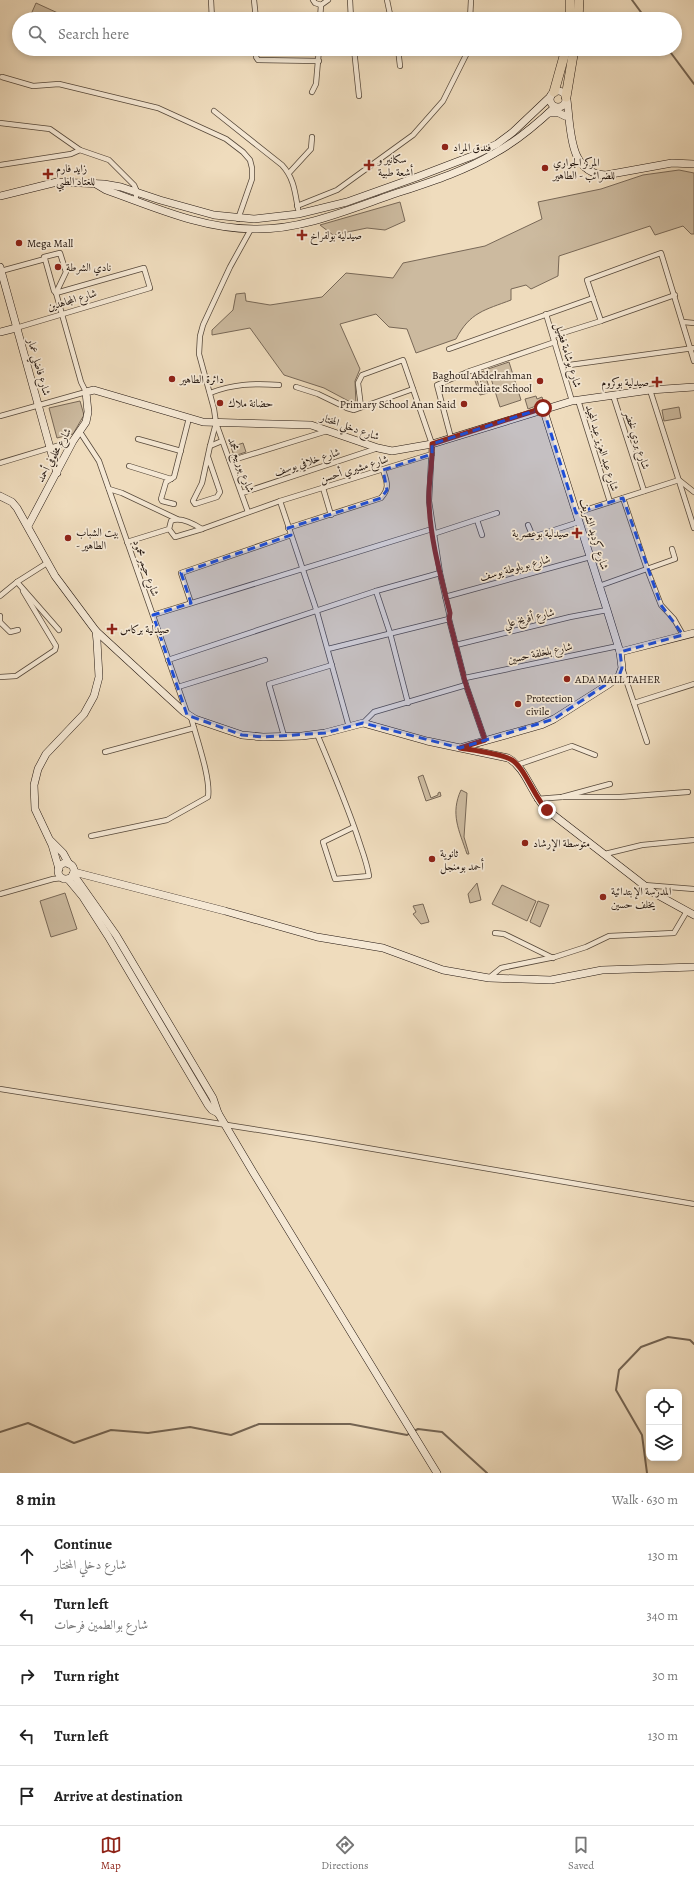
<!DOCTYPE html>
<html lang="en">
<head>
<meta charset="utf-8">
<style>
	:root { --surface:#fff; --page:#f6f6f6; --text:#222; --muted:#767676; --line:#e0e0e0; --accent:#8f2418 }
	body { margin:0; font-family:Alegreya,Amiri,serif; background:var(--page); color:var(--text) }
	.controls { position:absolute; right:12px; bottom:12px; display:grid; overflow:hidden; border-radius:8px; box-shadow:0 2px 6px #0003 }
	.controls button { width:36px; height:36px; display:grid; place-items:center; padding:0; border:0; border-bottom:1px solid var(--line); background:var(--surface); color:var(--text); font:20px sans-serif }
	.stop { position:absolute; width:12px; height:12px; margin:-9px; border:3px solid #8f2418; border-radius:50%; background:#fff }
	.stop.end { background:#8f2418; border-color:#fff; box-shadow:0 1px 4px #0008 }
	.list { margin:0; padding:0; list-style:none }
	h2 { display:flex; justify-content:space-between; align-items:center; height:52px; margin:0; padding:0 16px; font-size:17px }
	h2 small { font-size:13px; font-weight:400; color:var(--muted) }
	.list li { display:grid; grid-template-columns:26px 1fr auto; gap:12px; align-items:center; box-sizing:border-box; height:60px; padding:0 16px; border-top:1px solid var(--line) }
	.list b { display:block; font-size:15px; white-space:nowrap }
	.list p { margin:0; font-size:13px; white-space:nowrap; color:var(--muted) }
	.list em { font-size:13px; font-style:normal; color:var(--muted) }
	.icon { flex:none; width:22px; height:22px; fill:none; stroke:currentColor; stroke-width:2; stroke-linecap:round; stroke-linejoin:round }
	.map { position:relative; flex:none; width:694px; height:1473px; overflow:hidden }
	.search { position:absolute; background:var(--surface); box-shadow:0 2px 6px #0003; left:12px; right:12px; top:12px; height:44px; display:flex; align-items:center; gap:10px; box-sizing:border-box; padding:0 14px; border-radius:22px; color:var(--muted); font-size:15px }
	.sheet { height:352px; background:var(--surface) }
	nav { display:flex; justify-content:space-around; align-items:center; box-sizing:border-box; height:56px; border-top:1px solid var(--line); background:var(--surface); font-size:11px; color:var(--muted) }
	nav a { display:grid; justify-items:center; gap:2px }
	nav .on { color:var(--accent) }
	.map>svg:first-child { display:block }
	.green { fill:#ccba9f; stroke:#786857 }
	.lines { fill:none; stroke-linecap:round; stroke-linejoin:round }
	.stream { stroke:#746554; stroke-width:2 }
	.street-casing { stroke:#56483a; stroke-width:6 }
	.secondary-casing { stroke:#23160f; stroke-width:8 }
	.highway-casing { stroke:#23160f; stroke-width:10 }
	.street { stroke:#f5e8d4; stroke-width:4.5 }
	.secondary { stroke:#f5e8d4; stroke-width:7 }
	.highway { stroke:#efdcbd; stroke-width:9 }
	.route { stroke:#8f2418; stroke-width:5 }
	.marked { fill:#1d4ed8; fill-opacity:0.2; stroke:#1d4ed8; stroke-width:3; stroke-dasharray:8 5; stroke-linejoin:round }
	.poi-dot { fill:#8f2418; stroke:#f5e8d4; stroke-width:1.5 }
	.labels { text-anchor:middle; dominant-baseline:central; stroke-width:3.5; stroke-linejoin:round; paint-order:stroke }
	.poi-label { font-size:11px; fill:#23160f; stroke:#f5e8d4; text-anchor:start }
	.street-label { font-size:11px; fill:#23160f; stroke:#f5e8d4 }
</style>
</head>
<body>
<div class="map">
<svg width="694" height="1473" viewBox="0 0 694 1473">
	<rect width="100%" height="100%" fill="#efdcbd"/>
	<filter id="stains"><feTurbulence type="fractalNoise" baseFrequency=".005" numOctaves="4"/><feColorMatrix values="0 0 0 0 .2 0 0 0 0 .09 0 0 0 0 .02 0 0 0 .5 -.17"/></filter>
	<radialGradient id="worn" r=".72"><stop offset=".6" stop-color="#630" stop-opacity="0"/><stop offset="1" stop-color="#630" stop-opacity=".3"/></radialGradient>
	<!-- green -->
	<g class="green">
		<polygon points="36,3 71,19 29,19"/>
		<path d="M679 170 694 173V234H691L683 226 655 235 650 226 559 256 558 276 531 289 526 285 511 289V300C485 310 470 312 456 339L416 353 407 329 389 327 376 314 340 324 360 369 355 381 356 405 324 388 284 375 250 328 212 335V330L233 310 236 294 245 293 246 301 270 305 322 297 346 273 393 278 403 263 485 246 542 219 538 202 601 189 643 175Z"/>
		<polygon points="400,202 405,221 385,230 367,228 333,235 320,225"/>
		<polygon points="509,362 521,400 500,407 488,369"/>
		<polygon points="484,371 489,387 483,389 478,373"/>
		<polygon points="475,374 481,392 487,391 488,393 480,395 473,375"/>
		<polygon points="536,396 537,399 542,397 544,403 528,409 525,399"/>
		<polygon points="80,401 84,415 73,434 57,438 49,408"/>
		<polygon points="679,407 681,418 664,421 662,410"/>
		<polygon points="243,443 246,452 234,456 231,447"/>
		<polygon points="423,775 431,798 438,795 438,793 440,792 441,796 426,801 418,777"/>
		<path d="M461 790 467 793 464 837 469 854H467C459 830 450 814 461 790Z"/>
		<polygon points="477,883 481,900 470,903 468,894"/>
		<polygon points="502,885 536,901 527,921 492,904"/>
		<polygon points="65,893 77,929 51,937 40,901"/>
		<polygon points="538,901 549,905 540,927 530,922"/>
		<polygon points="423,904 429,922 421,924 413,914 416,912 413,906"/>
	</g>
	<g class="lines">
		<!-- stream -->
		<g class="stream">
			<polyline points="632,0 646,19"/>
			<polyline points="668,49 694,84"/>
			<polyline points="414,1431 418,1429 442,1432 487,1473"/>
			<polyline points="0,1432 28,1423 74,1443 111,1430 148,1433 190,1427 231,1435 259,1424 350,1424 407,1435 410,1433"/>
			<polyline points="647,1473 642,1435 616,1390 619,1370 641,1347 668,1337 690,1340 694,1344"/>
		</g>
		<!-- street casing -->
		<g class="street-casing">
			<g id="street">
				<polyline points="211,0 212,19"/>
				<polyline points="254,0 256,19"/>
				<polyline points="313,0 315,3 321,5 328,0"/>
				<polyline points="350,0 351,19"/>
				<polyline points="387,0 391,19"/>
				<polyline points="320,19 321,5"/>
				<polyline points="470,19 471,0"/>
				<polyline points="214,49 217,52 256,51"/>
				<polyline points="256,49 256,57 258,60 319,61"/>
				<polyline points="354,49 359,96"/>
				<polyline points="398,49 400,66"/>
				<polyline points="534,49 536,52"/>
				<polyline points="2,77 33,86 59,84 158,108 226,139 243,152 250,160 252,168 252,179 238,219"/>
				<polyline points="312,92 316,84 319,49"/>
				<path d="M214 111 282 165C294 178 295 192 298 209"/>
				<polyline points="0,123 50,129 80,150 109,160 134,185 137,192 135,200"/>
				<polyline points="0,165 71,154 80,150"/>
				<polyline points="289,173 311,149 312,137"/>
				<polyline points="297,206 337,190 413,135 443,101 469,49"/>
				<polyline points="1,271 45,259 44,257 60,253 66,272 56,293"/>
				<polyline points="593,298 587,280 661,253 694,361"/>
				<polyline points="546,314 572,401"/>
				<polyline points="601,321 675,295"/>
				<polyline points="683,322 694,323"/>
				<polyline points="16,328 150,288 144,268 56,293"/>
				<polyline points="449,349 593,298 601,321 553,336"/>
				<polyline points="562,366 694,348"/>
				<polyline points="296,387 318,394 347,408 354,410 413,389"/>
				<polyline points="650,390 694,528"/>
				<path d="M210 393C233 384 254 383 279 385"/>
				<polyline points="613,395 644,491"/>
				<polyline points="578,400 610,502"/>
				<polyline points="361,407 358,383 362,375 403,360 432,444 429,501 440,573 449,613 449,619 466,685 485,740"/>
				<polyline points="0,416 86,392 81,382 56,293 54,291 45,259"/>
				<polyline points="216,423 248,512"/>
				<polyline points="80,432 99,461 187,713"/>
				<polyline points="451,438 437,385 470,371 555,342"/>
				<polyline points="138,439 181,451"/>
				<polyline points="210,446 222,441"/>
				<polyline points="208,457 220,492 217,497 195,504 193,501 202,483 210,446 216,423 214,409 199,354 200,336 203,325 230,267 251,229"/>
				<polyline points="230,461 327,431"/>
				<polyline points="0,463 73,441"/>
				<polyline points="129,466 171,479"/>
				<polyline points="323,488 331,515"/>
				<polyline points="109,489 122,493 177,519"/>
				<polyline points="242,493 378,448"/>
				<polyline points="623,498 647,569 661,605 674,619 683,635"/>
				<polyline points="280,501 317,612 349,727"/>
				<polyline points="174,504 162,501 161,499 166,482 174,477 189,418"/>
				<polyline points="576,513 679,480 694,492"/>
				<polyline points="477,520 482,535"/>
				<polyline points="528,525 533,537 579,522"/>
				<path d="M288 528 381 498C390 488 387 482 383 470"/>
				<polyline points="202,529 280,501 432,454"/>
				<polyline points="433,534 497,513"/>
				<path d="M127 542 169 529 175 537 202 529C194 524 180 516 171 521L169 529"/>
				<polyline points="17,582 59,630"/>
				<polyline points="599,586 675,559 672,549"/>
				<polyline points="376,591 390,633 408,703"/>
				<polyline points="0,596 17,582 47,563"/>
				<polyline points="445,597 590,557"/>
				<polyline points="191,603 181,573 291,535"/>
				<polyline points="153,615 432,529"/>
				<polyline points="0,616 0,623"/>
				<polyline points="1,623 10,632 18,630"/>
				<polyline points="456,645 570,617 607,610"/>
				<polyline points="328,649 449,619"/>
				<polyline points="168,660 376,591 440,573"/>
				<polyline points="622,668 647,742"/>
				<polyline points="0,677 16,676 55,650 56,646 23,591"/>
				<polyline points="465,678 618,646"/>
				<polyline points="178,687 265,660"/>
				<polyline points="634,703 694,684"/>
				<polyline points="363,723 374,712 466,685"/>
				<path d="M317 734C331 767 345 800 357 835 361 848 367 862 369 876L335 879 323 842 354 827"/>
				<polyline points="284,736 269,684 332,665"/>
				<polyline points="105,752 194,728"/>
				<polyline points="517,765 572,746 595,755"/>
				<polyline points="562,797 620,797 688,792"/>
				<polyline points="537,799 562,797 610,784"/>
				<path d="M91 836 167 820 208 797C211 778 196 737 191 717"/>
				<polyline points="605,854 642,845 694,840"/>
				<polyline points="644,885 694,889"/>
				<polyline points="0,894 53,879 63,878"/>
				<polyline points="495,933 504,934 553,958"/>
				<polyline points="490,977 501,968 555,957 586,947 609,936 674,933 687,911"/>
				<polyline points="0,1089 315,1139 694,1204"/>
			</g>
		</g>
		<!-- secondary casing -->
		<g class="secondary-casing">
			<g id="secondary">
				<circle cx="558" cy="99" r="8"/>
				<path d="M567 100C571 128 568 174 606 175L672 163 694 164"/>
				<polyline points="549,113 559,113 565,116"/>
				<path d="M96 184 106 190C154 207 202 229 254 229 301 230 348 210 391 195 427 183 463 172 495 153 517 141 537 124 555 107"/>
				<polyline points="0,196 57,182 104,184 121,187 160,200 214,215 254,219 298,214 347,202 417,177 472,156 497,144 513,132 551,96"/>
				<polyline points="0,267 57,473"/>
				<polyline points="0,332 16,328"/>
				<polyline points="0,496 12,502 17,508 55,576 96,631 97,641 99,677 94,696 84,714 46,754 38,769 34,785 35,809 52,845 59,869"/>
				<polyline points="28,526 73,441 86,422 88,412 86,392 94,390 203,422 311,425 378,448 392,451 432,444 572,401 650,390 694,387"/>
				<path d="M96 631 184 712 195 719 242 735 263 737 302 736 325 733 363 723 427 741 508 758C526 767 532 796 547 810L654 893 694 915"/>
				<polyline points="620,652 694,633"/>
				<polyline points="463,747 541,725 554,719 609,684 619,676 622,668 620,652 607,610 543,408"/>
				<polyline points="51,841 63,853 69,864"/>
				<circle cx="66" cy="871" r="8"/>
				<polyline points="74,872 225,911 317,937 383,948 443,970 489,978 551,980 602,970 694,967"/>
				<polyline points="73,874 116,935 213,1098 218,1113 253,1172 437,1473"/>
				<polyline points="68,879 83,897 108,936 208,1105 212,1110 218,1113"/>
			</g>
		</g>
		<!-- highway casing -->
		<g class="highway-casing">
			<g id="highway">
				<polyline points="570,0 570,19"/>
				<polyline points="578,19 579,0"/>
				<polyline points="554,92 566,49"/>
				<polyline points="566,97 574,49"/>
			</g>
		</g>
		<!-- street -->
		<use href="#street" class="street"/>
		<!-- secondary -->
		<use href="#secondary" class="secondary"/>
		<!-- highway -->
		<use href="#highway" class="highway"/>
	</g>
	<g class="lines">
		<!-- route -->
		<path class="route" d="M543 408 432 444C433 463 428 482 429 502 430 539 441 577 450 613L449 619 466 685 485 740 460 748C472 750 503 754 512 760 525 768 534 797 547 810"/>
	</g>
	<!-- marked area -->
	<path class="marked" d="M543 408 576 513 623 498 661 605 683 635 620 652 622 668 619 676 554 719 460 748 363 723 325 733 263 737 242 735 187 715 153 615 191 603 181 573 291 535 288 528 381 498 387 490 383 470 432 454V444Z"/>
	<!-- markers -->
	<g class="poi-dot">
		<circle cx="445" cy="147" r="4"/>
		<path d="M367 159h4v4h4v4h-4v4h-4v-4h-4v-4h4z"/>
		<circle cx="545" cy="168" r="4"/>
		<path d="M46 168h4v4h4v4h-4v4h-4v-4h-4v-4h4z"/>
		<path d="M300 229h4v4h4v4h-4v4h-4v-4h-4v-4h4z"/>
		<circle cx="19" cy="243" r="4"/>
		<circle cx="58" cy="267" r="4"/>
		<circle cx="172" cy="379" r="4"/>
		<circle cx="540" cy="381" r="4"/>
		<path d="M655 376h4v4h4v4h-4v4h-4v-4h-4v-4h4z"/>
		<circle cx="220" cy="403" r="4"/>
		<circle cx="464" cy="404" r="4"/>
		<path d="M575 527h4v4h4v4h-4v4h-4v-4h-4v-4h4z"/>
		<circle cx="68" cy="538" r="4"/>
		<path d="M110 623h4v4h4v4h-4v4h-4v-4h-4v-4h4z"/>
		<circle cx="567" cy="679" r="4"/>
		<circle cx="518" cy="704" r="4"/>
		<circle cx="525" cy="843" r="4"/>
		<circle cx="432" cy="859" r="4"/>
		<circle cx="603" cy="897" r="4"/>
	</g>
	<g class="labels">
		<!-- poi labels -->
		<g class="poi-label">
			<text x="453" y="147">فندق المراد</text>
			<text x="378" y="159">سكانير و<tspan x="378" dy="13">أشعة طبية</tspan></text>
			<text x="553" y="162">المركز الجواري<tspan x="553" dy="13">للضرائب - الطاهير</tspan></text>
			<text x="56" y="168">زايد فارم<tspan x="56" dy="13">للعتاد الطبي</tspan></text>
			<text x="310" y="235">صيدلية بولفراخ</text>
			<text x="27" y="243">Mega Mall</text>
			<text x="66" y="267">نادي الشرطة</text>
			<text x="532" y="375" text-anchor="end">Baghoul Abdelrahman<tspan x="532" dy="13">Intermediate School</tspan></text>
			<text x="180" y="379">دائرة الطاهير</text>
			<text x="649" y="382" text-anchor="end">صيدلية بوكروم</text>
			<text x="228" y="403">حضانة ملاك</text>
			<text x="456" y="404" text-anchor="end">Primary School Anan Said</text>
			<text x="76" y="532">بيت الشباب<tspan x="76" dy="13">- الطاهير</tspan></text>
			<text x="569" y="533" text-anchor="end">صيدلية بوعصرية</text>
			<text x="120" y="629">صيدلية بركاس</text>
			<text x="575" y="679">ADA MALL TAHER</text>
			<text x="526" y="698">Protection<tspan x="526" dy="13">civile</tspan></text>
			<text x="533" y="843">متوسطة الإرشاد</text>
			<text x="440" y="853">ثانوية<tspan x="440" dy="13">أحمد بومنجل</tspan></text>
			<text x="611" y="891">المدرسة الإبتدائية<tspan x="611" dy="13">يخلف حسين</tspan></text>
		</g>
		<!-- street labels -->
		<g class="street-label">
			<text transform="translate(72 300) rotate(-17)">شارع المجاهدين</text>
			<text transform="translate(568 355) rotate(73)">شارع بوشامة فضيل</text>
			<text transform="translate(39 367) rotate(74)">شارع فاضلي عمار</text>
			<text transform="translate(350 427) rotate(19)">شارع دخلي المختار</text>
			<text transform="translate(637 440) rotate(72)">شارع بردي لخضر</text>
			<text transform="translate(602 448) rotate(73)">شارع عبد العزيز عبد المجيد</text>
			<text transform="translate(54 455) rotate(-61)">شارع مخلوفي أحمد</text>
			<text transform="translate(307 462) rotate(-18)">شارع خلافي يوسف</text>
			<text transform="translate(241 465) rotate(70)">شارع بوربيع محمد</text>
			<text transform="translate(354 469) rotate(-17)">شارع مشيري أحسن</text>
			<text transform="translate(594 534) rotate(73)">شارع كرديد الشريف</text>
			<text transform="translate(146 568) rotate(71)">شارع حيمر محمود</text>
			<text transform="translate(515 568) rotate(-15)">شارع بويلوطة يوسف</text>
			<text transform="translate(529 618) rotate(-14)">شارع أفريخ علي</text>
			<text transform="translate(540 653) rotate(-12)">شارع بلخلفة حسين</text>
		</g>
	</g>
	<rect width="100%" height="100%" filter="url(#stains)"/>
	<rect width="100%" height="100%" fill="url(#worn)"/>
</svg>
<div class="controls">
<button><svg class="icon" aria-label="locate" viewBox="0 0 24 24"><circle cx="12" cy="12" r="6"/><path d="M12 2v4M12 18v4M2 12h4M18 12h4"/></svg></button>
<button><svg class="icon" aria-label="layers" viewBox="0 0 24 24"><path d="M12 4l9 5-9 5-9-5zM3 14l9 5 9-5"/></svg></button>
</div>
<div class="stop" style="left:543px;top:408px"></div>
<div class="stop end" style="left:547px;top:810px"></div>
<div class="search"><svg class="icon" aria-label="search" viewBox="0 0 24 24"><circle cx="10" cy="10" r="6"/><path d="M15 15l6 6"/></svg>Search here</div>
</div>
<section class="sheet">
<h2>8 min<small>Walk · 630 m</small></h2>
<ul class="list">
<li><svg class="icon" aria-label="ahead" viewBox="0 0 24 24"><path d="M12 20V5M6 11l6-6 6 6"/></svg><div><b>Continue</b><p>شارع دخلي المختار</p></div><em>130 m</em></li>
<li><svg class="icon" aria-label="left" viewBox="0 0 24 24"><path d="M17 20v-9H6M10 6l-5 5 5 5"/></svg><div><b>Turn left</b><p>شارع بوالطمين فرحات</p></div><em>340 m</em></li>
<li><svg class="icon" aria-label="right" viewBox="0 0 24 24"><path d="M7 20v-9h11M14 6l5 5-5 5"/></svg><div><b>Turn right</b></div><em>30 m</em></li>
<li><svg class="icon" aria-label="left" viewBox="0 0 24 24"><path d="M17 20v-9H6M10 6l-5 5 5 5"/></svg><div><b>Turn left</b></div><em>130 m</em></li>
<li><svg class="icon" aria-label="arrive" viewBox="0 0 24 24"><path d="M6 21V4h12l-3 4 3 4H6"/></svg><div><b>Arrive at destination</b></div></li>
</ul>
</section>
<nav>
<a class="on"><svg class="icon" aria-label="map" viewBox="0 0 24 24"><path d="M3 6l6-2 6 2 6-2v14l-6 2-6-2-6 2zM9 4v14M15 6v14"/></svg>Map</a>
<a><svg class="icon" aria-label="directions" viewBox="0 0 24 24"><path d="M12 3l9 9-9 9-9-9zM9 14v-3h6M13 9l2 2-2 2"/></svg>Directions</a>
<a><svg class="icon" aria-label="saved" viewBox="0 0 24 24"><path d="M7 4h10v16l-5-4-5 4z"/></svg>Saved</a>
</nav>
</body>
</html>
